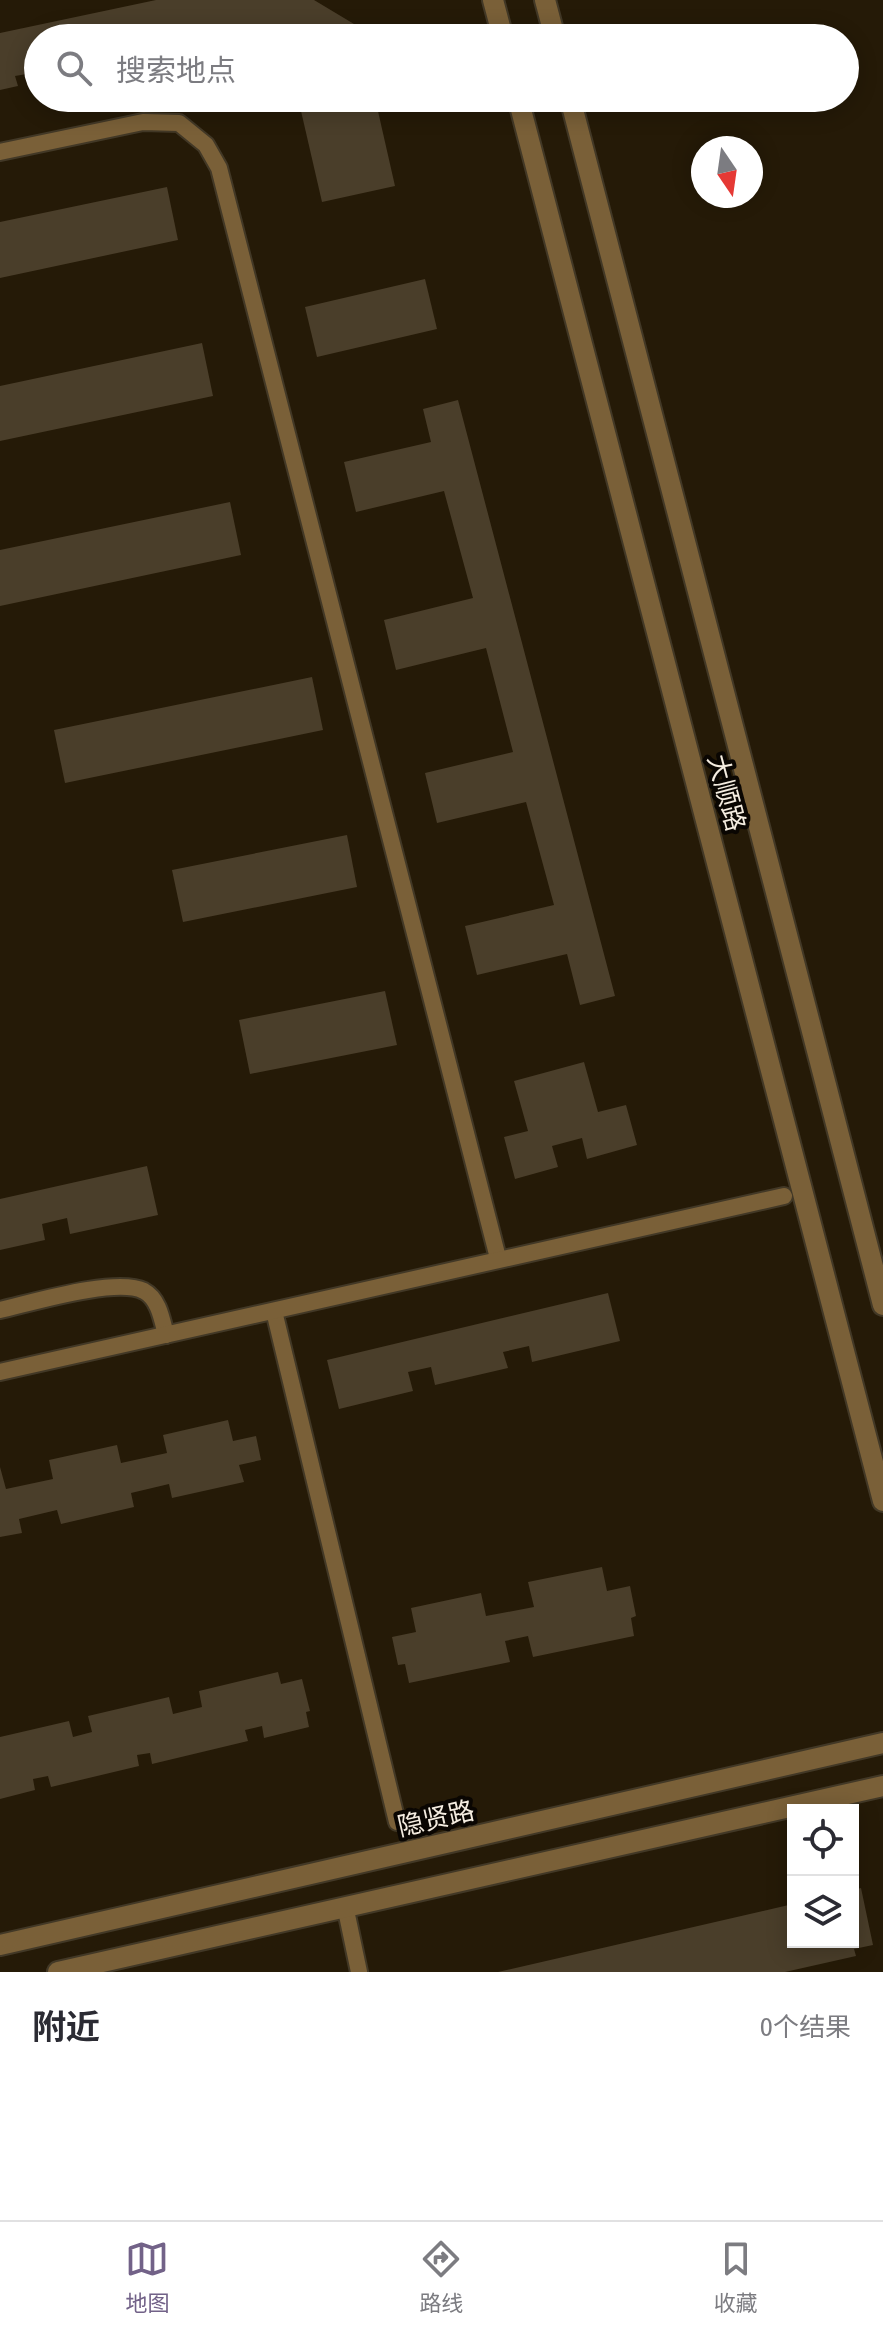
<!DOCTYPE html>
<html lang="zh">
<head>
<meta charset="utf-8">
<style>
	:root { --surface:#fff; --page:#f7f7f7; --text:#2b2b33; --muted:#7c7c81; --line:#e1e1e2; --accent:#726288 }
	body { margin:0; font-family:"Fira Sans Condensed","Noto Sans SC",sans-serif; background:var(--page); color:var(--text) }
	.controls { position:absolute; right:24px; bottom:24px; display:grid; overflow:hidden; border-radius:0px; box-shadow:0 4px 20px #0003 }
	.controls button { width:72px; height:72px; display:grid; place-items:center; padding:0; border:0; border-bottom:2px solid var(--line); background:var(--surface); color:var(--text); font:40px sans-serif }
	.compass { position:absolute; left:691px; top:136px; width:72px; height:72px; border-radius:50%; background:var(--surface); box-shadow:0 4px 20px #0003; rotate:167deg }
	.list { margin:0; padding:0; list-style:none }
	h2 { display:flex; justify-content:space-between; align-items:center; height:104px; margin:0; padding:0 32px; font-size:34px }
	h2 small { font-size:26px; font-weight:400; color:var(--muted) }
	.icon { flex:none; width:44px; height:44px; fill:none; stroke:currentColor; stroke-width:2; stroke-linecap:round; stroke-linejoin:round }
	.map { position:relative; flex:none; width:883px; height:1972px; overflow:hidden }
	.search { position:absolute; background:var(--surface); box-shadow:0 4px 20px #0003; left:24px; right:24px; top:24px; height:88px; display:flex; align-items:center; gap:20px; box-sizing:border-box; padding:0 28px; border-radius:44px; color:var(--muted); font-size:30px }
	.sheet { height:248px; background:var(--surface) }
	nav { display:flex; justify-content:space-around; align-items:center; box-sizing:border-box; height:112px; border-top:2px solid var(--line); background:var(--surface); font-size:22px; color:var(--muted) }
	nav a { display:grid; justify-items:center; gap:4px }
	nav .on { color:var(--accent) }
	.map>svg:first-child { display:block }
	.building { fill:#4a3e2a }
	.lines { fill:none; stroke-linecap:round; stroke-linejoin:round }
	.service-casing { stroke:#423826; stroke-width:20 }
	.tertiary-casing { stroke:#423826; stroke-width:24 }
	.service { stroke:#7a6038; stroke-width:16 }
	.tertiary { stroke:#7a6038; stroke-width:20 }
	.labels { text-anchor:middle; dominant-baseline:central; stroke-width:8; stroke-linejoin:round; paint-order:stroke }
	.street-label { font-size:26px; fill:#f5ede1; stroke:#0a0602 }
</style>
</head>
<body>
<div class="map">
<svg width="883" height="1972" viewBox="0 0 883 1972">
	<rect width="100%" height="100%" fill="#251a07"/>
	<!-- building -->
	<g class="building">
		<polygon points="156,0 314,0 359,27 362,38 262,38 243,29 239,30 241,38 38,38 38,72 15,76 18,86 0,90 0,33"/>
		<polygon points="298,98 375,98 395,186 322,202"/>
		<polygon points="167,187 178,240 0,278 0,222"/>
		<polygon points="425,279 437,329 317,357 305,307"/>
		<polygon points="202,343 213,396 0,441 0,386"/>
		<polygon points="458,400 615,996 580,1005 567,954 477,975 465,926 554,905 526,802 437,823 425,773 513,752 486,648 396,670 384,620 473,598 444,491 356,512 344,462 431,442 423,409"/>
		<polygon points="230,502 241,555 0,606 0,550"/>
		<polygon points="312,677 323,730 65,783 54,730"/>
		<polygon points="347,835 357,887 183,922 172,870"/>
		<polygon points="385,991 397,1045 250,1074 239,1020"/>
		<polygon points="584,1062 598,1112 626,1105 637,1145 587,1159 582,1138 552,1146 558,1167 515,1179 504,1137 528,1131 514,1081"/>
		<polygon points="147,1166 158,1215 70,1234 67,1218 42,1224 45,1240 0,1250 0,1199"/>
		<polygon points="608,1293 620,1341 532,1362 529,1346 503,1352 508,1368 435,1385 431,1367 408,1372 413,1391 339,1409 327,1360"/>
		<polygon points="228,1420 233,1441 256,1436 261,1460 239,1465 244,1482 172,1498 169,1484 131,1493 134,1507 61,1524 57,1510 19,1519 22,1533 0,1537 0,1467 6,1489 53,1479 49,1460 117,1445 121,1463 167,1453 163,1435"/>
		<polygon points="602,1567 607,1591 630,1586 636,1616 631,1618 634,1636 533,1657 528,1636 505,1641 510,1662 409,1683 405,1664 398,1665 392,1637 416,1632 411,1608 481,1593 486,1616 534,1607 528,1582"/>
		<polygon points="278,1672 281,1684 302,1679 310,1711 306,1712 309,1727 264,1738 262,1726 245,1730 248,1741 152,1764 150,1753 137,1755 139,1766 51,1787 48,1776 33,1779 35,1790 0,1799 0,1737 69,1721 73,1737 92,1732 88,1716 169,1697 173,1714 202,1707 199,1691"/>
		<polygon points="861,1888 873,1945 854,1949 856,1956 785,1972 498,1972 793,1904 793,1942 853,1942 853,1890"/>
	</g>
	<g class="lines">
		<!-- service casing -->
		<g class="service-casing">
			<g id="service">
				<polyline points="0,152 143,122 179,123 206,145 219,168 498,1258"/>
				<path d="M0 1310C31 1303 116 1277 144 1291 159 1299 162 1320 166 1335"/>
				<polyline points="274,1311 397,1822"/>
				<polyline points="0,1372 784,1196"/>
				<polyline points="347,1915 359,1972"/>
			</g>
		</g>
		<!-- tertiary casing -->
		<g class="tertiary-casing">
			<g id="tertiary">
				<polyline points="493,0 503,38"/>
				<polyline points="545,0 555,38"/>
				<polyline points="518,98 883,1501"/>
				<polyline points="570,98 883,1305"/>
				<polyline points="0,1945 883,1743"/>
				<polyline points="58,1972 883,1786"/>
			</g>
		</g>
		<!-- service -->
		<use href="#service" class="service"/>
		<!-- tertiary -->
		<use href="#tertiary" class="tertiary"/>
	</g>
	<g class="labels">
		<!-- street labels -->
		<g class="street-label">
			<text transform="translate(726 793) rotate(75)">大顺路</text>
			<text transform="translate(436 1819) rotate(-13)">隐贤路</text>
		</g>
	</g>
</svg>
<div class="controls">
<button><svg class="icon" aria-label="locate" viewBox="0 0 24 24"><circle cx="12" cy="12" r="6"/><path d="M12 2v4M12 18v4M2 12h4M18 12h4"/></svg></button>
<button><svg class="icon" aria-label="layers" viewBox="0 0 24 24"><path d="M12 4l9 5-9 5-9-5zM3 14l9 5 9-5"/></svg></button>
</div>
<svg class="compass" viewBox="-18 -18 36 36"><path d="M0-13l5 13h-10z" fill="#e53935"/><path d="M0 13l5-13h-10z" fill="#7c7c81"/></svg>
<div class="search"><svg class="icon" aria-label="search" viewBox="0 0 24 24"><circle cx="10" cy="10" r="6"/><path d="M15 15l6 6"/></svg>搜索地点</div>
</div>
<section class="sheet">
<h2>附近<small>0个结果</small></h2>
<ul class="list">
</ul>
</section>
<nav>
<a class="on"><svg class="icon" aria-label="map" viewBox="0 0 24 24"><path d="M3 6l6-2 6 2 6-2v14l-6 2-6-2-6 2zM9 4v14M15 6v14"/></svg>地图</a>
<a><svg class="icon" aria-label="directions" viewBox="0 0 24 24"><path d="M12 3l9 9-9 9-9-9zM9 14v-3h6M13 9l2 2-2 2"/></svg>路线</a>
<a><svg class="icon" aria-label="saved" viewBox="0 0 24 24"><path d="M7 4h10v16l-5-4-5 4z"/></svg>收藏</a>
</nav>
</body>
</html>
